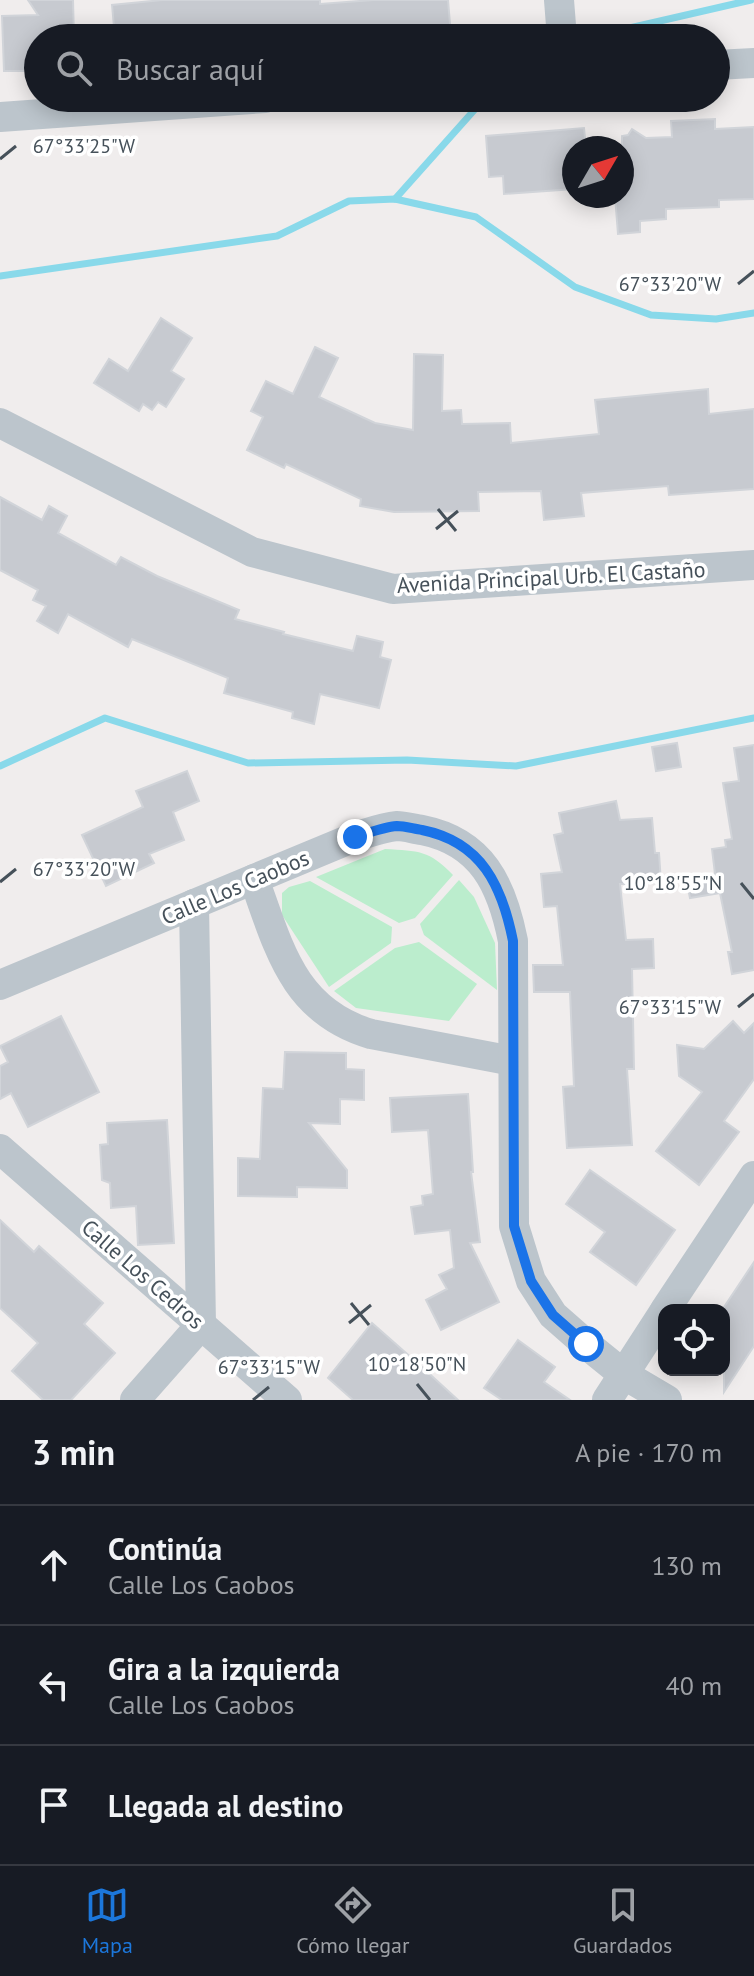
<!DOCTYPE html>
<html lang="es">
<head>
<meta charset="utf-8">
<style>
	:root { --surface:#171b24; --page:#20242c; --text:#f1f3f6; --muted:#9ea1a6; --line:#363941; --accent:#1c77db }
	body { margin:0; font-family:"PT Sans",sans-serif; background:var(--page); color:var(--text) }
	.controls { position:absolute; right:24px; bottom:24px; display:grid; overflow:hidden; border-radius:16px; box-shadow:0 4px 20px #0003 }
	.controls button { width:72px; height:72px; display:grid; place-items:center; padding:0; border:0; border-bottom:2px solid var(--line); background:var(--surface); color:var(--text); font:40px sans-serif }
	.compass { position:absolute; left:562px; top:136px; width:72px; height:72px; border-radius:50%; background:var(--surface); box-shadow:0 4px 20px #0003; rotate:51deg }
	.stop { position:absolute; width:24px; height:24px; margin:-18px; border:6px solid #1a73e8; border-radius:50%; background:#fff }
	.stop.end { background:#1a73e8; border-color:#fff; box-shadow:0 2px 8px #0008 }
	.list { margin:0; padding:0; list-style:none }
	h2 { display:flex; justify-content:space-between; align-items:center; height:104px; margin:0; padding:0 32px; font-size:34px }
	h2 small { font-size:26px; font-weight:400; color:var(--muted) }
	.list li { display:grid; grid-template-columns:52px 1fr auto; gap:24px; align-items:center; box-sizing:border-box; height:120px; padding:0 32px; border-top:2px solid var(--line) }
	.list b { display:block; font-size:30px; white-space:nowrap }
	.list p { margin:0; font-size:26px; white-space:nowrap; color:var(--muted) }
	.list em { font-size:26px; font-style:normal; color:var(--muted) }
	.icon { flex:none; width:44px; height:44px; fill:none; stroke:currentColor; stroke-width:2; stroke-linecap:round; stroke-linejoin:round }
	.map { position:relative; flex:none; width:754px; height:1400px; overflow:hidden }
	.search { position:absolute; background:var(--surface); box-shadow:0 4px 20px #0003; left:24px; right:24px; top:24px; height:88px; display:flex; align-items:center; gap:20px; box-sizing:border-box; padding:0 28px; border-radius:44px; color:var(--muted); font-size:30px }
	.sheet { height:464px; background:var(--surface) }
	nav { display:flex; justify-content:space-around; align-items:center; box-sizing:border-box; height:112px; border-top:2px solid var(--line); background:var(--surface); font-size:22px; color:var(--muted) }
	nav a { display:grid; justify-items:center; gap:4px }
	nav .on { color:var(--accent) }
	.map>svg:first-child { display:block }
	.green { fill:#bbedcd }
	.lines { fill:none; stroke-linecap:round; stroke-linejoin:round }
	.stream { stroke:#89d9ea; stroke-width:7 }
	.building { fill:#c7cad0; stroke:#d1d4d9; stroke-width:2 }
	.minor { stroke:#bcc5cc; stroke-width:30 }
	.route { stroke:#1a73e8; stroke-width:10 }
	.ticks { fill:none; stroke:#46515a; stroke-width:3 }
	.labels { text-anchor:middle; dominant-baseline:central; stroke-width:7; stroke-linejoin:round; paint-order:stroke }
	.street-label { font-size:22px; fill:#46515a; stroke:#fff }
	.ticks-label { font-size:20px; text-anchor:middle; fill:#46515a; stroke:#fff; stroke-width:7; stroke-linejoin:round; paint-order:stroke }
</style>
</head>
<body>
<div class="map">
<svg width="754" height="1400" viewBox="0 0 754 1400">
	<rect width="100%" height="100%" fill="#f0eded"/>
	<!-- green -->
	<g class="green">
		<path d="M385 849C419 851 429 850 453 875L415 918 399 923 316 877Z"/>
		<polygon points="459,880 474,897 495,943 497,990 424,935 420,924"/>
		<polygon points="310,881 392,927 391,943 329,987 282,915 282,893 289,887"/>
		<polygon points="419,942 477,984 449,1021 356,1008 334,991 395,948"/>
	</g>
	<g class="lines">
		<!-- stream -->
		<g class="stream">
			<polyline points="586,38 751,0"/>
			<polyline points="395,199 485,98"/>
			<polyline points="0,276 277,236 349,201 395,199 476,217 575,287 651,315 716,319 754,313"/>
			<polyline points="0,766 105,718 248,763 407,760 516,766 754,718"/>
		</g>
	</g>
	<!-- building -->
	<g class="building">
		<polygon points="28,0 73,0 74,38 38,38 38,71 4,71 2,16 38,15"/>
		<polygon points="162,0 320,0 320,4 373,0 448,0 451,36 415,38 115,38 112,5"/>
		<polygon points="715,119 715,129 754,127 754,199 719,200 719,207 666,209 666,219 640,221 640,232 618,234 615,196 622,196 622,136 628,135 632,129 646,138 672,137 671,121"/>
		<polygon points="584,128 586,148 574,148 574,189 504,194 503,176 489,177 486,136"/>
		<polygon points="161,318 192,338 171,371 184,379 166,407 158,402 152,410 143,404 139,411 94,383 109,359 128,371"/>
		<polygon points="315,347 338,358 319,397 375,423 413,430 414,354 443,355 442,411 461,410 462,424 510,423 511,443 599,434 595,400 708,389 709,414 754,409 754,489 669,495 668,486 581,493 584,516 544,520 541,491 478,492 479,511 394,512 360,506 361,499 286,464 284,468 247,450 263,417 251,411 266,381 293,394"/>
		<polygon points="0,497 42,520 49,506 67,516 58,533 116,565 121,557 157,576 239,610 235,619 284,632 283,634 353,651 357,636 383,642 380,657 391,660 379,708 320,694 314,724 292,718 293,712 224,693 228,678 132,639 128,647 68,614 58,633 37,621 46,606 33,600 38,590 0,570"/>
		<polygon points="677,743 681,767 656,771 652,747"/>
		<polygon points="754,745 754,970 732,974 728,952 732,952 720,893 690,898 686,878 715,874 712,849 726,847 725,840 732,839 723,783 739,781 734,748"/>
		<polygon points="187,771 199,801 173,812 184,840 149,854 154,863 106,886 82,835 143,807 136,791"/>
		<polygon points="616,801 620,820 652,818 655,853 659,853 661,883 620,884 626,940 653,939 654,968 632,969 634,1069 627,1069 632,1145 567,1148 563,1087 574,1086 570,992 534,992 533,965 563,965 557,906 544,907 541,874 562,872 554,835 563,833 559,813"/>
		<polygon points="61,1016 99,1092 28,1127 11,1093 0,1099 0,1066 8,1062 0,1046"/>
		<polygon points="733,1021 744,1033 754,1023 754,1079 724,1121 739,1132 699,1185 656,1151 702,1092 679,1076 677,1045 704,1049"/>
		<polygon points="285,1052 346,1053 346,1069 364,1070 364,1100 340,1099 340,1124 309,1123 347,1170 347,1188 297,1187 297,1197 238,1196 238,1158 260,1159 263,1088 283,1089"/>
		<polygon points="468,1094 473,1172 471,1172 480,1242 470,1243 499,1302 441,1330 426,1300 447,1289 439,1275 454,1268 450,1230 415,1234 411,1207 423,1205 422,1196 433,1194 428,1130 392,1132 390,1098"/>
		<polygon points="167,1120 174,1243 138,1245 136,1206 111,1208 110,1183 102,1180 100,1145 108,1144 107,1123"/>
		<polygon points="590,1170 675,1230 636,1285 590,1252 605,1232 566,1204"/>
		<polygon points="0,1220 34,1252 39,1246 103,1303 84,1324 115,1353 71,1400 43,1400 12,1371 38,1343 0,1308"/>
		<polygon points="754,1262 754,1346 724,1392 724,1307"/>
		<polygon points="372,1323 423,1368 458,1400 353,1400 328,1378"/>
		<polygon points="518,1340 555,1367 544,1382 570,1400 502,1400 484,1388"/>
	</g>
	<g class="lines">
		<!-- minor -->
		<g class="minor">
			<polyline points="559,0 562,38"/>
			<polyline points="716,65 754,63"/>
			<polyline points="0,117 265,98"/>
			<polyline points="0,423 252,552 393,589 754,565"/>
			<path d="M254 879C279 948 293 1011 371 1034L513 1061"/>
			<path d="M0 985 355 837C368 833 383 827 397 826 405 826 414 829 422 830 482 842 502 885 513 941L514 1226 531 1281 553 1315 586 1344 623 1374 667 1400"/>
			<polyline points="0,1149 287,1400"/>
			<polyline points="665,1310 754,1176"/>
			<polyline points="135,1400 201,1325 194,904"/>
			<polyline points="607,1400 664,1312"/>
		</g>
	</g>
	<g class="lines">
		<!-- route -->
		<path class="route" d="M355 837C368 833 384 827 397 826 405 826 414 829 422 830 482 842 502 886 513 941L514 1226 531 1281 553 1315 586 1344"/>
	</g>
	<!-- ticks -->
	<path class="ticks" d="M0 159 16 146M738 284 754 271M438 509 456 531M436 529 458 511M0 882 16 869M741 883 754 899M738 1007 754 994M351 1303 369 1325M349 1323 371 1305M417 1384 430 1400M253 1400 269 1387"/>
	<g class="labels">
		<!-- street labels -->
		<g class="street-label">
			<text transform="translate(551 577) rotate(-3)">Avenida Principal Urb. El Castaño</text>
			<text transform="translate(235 887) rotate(-23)">Calle Los Caobos</text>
			<text transform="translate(143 1274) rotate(41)">Calle Los Cedros</text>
		</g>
	</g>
	<g class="ticks-label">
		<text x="84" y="153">67°33'25"W</text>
		<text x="670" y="291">67°33'20"W</text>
		<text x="84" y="876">67°33'20"W</text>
		<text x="673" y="890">10°18'55"N</text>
		<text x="670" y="1014">67°33'15"W</text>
		<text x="417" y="1371">10°18'50"N</text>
		<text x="269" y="1374">67°33'15"W</text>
	</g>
</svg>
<div class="controls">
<button><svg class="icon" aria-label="locate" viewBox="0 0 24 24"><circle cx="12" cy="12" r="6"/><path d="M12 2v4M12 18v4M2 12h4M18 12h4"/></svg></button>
</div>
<svg class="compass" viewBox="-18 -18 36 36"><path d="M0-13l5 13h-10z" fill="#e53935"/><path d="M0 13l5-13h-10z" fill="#9ea1a6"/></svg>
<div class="stop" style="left:586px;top:1344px"></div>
<div class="stop end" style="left:355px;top:837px"></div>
<div class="search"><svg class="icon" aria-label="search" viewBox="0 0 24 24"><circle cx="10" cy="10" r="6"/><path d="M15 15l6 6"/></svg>Buscar aquí</div>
</div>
<section class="sheet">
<h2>3 min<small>A pie · 170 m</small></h2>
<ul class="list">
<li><svg class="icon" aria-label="ahead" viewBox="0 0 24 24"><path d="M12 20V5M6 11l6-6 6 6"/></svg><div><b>Continúa</b><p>Calle Los Caobos</p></div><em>130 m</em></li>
<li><svg class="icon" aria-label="left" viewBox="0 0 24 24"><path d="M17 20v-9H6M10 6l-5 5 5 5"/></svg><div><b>Gira a la izquierda</b><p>Calle Los Caobos</p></div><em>40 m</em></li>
<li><svg class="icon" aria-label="arrive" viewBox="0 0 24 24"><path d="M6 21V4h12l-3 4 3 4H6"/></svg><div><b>Llegada al destino</b></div></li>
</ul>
</section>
<nav>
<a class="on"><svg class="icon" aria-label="map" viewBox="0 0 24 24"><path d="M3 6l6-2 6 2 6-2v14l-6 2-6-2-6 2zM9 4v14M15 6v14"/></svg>Mapa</a>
<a><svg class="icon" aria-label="directions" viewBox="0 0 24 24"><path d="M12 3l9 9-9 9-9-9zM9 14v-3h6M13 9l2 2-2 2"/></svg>Cómo llegar</a>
<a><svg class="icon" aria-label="saved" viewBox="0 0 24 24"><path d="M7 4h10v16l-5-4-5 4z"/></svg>Guardados</a>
</nav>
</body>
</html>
